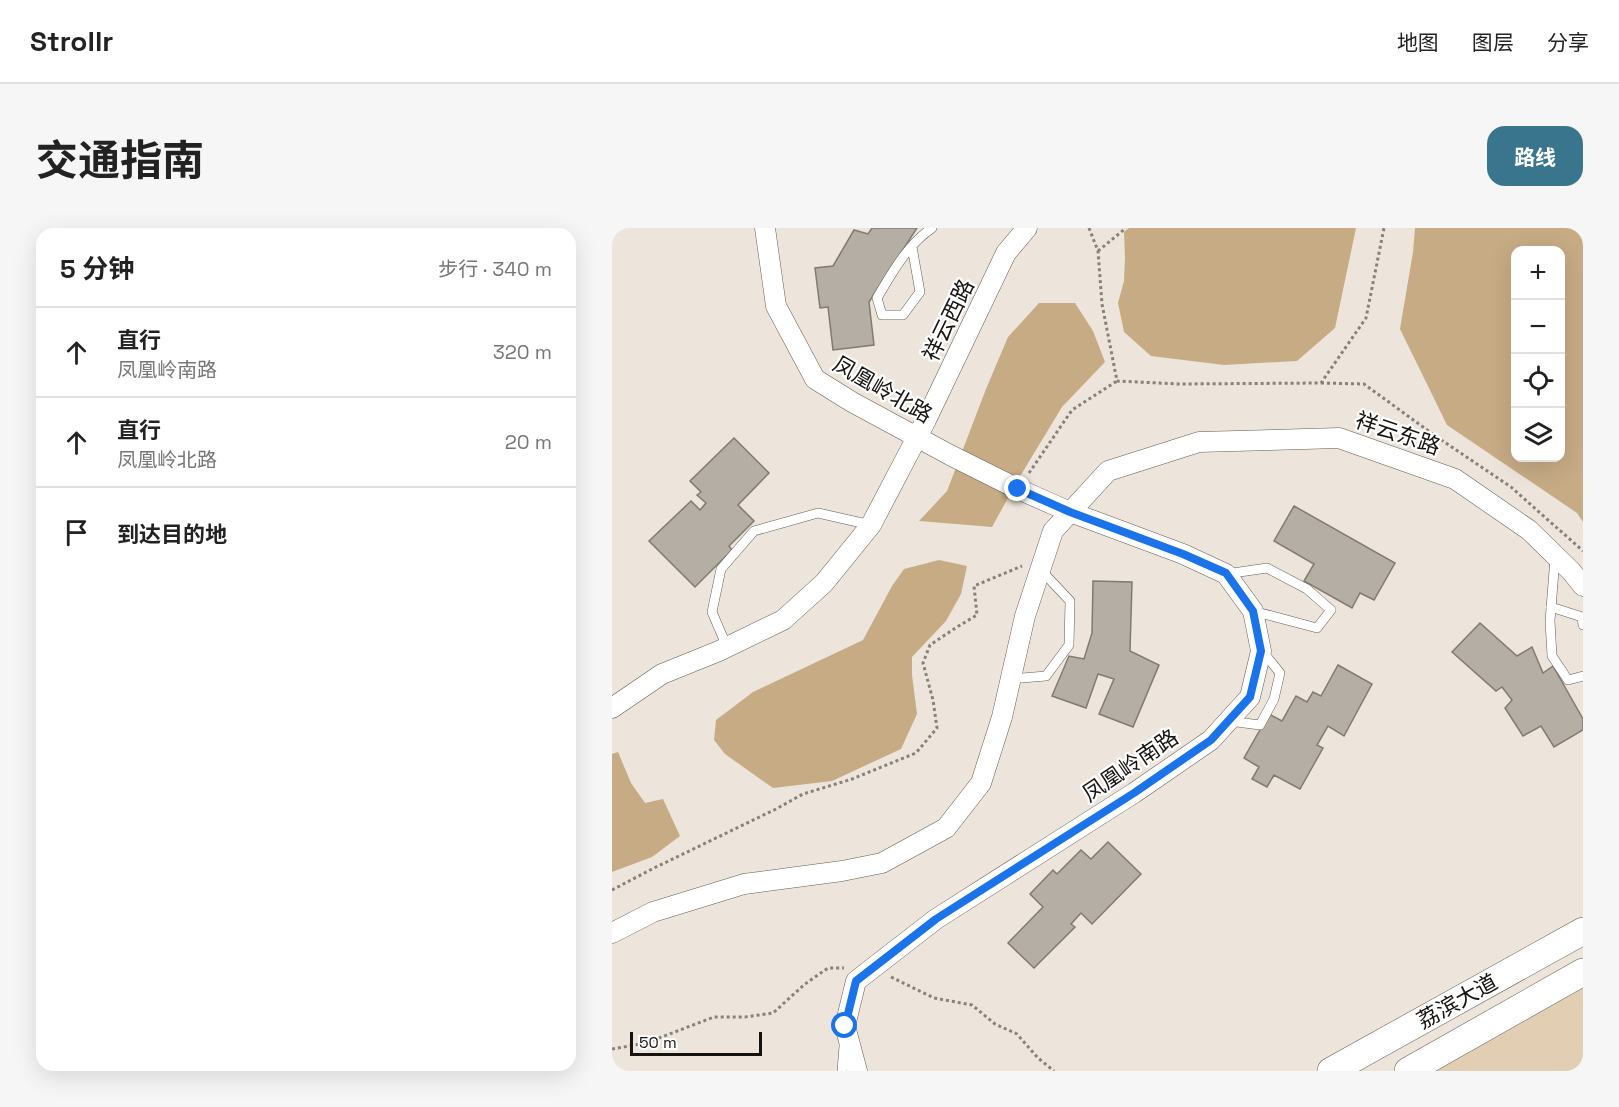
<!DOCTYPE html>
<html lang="zh">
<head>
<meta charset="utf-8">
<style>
	:root { --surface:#fff; --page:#f6f6f6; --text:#222; --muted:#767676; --line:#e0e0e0; --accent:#39768d }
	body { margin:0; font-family:"Space Grotesk","Noto Sans SC",sans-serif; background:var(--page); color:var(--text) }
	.controls { position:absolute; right:18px; top:18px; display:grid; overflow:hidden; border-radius:12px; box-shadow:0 6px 24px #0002 }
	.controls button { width:54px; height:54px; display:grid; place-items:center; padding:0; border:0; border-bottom:2px solid var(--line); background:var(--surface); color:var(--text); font:30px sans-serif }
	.scale { position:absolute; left:18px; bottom:15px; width:132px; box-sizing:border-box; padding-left:6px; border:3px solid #15130f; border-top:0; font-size:16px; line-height:21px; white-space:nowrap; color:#15130f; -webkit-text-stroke:4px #fff; paint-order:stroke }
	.stop { position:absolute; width:18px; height:18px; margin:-14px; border:4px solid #1a73e8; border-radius:50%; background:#fff }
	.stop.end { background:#1a73e8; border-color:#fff; box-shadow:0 2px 6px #0008 }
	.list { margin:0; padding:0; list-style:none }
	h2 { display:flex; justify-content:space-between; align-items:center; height:78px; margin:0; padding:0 24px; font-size:26px }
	h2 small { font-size:20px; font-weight:400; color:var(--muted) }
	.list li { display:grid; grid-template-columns:39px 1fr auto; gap:18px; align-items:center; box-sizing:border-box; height:90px; padding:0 24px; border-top:2px solid var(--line) }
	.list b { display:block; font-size:22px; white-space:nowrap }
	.list p { margin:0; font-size:20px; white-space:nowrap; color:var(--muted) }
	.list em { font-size:20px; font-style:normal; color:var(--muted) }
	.icon { flex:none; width:33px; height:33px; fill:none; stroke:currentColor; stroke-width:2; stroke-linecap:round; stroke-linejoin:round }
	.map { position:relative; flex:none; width:971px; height:843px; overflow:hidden; border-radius:18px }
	header { display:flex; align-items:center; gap:36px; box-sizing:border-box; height:84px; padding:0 30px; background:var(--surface); border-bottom:2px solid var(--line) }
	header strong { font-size:28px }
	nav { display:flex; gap:33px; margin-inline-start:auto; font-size:21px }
	.intro { display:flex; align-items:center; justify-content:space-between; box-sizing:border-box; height:144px; padding:0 36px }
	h1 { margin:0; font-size:42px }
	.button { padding:15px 27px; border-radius:18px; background:var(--accent); color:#fff; font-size:21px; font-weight:700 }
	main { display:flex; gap:36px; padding:0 36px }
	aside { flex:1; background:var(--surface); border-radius:18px; box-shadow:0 6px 24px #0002 }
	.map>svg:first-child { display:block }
	.green { fill:#e2ceb3 }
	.water { fill:#c7ab85; fill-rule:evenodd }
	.building { fill:#b5aea4; stroke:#817a71; stroke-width:1.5 }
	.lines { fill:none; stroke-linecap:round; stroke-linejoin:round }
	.lane-casing { stroke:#635c54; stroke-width:10 }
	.street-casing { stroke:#635c54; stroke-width:21 }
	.secondary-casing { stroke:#635c54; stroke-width:28 }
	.path { stroke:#86817a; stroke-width:3; stroke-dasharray:3 3; stroke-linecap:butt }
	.lane { stroke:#fff; stroke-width:9 }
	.street { stroke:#fff; stroke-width:20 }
	.secondary { stroke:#fff; stroke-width:27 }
	.route { stroke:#1a73e8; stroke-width:8 }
	.labels { text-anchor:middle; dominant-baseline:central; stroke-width:4.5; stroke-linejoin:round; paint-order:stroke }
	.street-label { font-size:22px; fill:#15130f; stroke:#fff }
</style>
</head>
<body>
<header>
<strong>Strollr</strong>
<nav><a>地图</a><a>图层</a><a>分享</a></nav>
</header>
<div class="intro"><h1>交通指南</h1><a class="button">路线</a></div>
<main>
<aside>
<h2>5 分钟<small>步行 · 340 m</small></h2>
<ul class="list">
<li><svg class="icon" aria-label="ahead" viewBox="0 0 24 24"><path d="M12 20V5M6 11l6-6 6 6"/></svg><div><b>直行</b><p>凤凰岭南路</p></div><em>320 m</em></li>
<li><svg class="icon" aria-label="ahead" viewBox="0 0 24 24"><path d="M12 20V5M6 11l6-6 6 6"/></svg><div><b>直行</b><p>凤凰岭北路</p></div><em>20 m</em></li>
<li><svg class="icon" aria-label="arrive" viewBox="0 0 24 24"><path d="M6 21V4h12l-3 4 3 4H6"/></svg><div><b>到达目的地</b></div></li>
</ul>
</aside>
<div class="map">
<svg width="971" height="843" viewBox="0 0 971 843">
	<rect width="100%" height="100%" fill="#ede5db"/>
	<!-- green -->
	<polygon class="green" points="971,744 971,843 796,843"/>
	<!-- water -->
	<g class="water">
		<polygon points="517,0 744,0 723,100 685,133 612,137 539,128 512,104 506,75 512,53 513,30 512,4"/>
		<path d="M803 0H971V294L965 285 835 197 788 101 801 24ZM903 22H948V230H903Z"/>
		<polygon points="427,75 463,75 481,103 493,134 450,179 407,250 380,299 307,293 335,263 374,161 396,109"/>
		<polygon points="327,332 355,338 349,366 334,393 300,429 300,447 305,486 289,521 220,553 161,560 113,526 102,512 104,492 141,464 251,412 280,358 292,341"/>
		<polygon points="6,524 19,555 33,575 51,571 68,608 40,629 0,644 0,526"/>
	</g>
	<!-- building -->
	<g class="building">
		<polygon points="260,0 305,0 257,74 262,117 221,122 216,79 208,80 203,40 221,38 242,2 256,6"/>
		<polygon points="122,210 157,245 126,277 142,293 117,318 120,322 83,359 37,313 79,273 88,282 94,275 85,267 89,264 78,253"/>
		<polygon points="682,278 783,335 762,372 748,365 740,380 692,353 702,336 662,313"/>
		<polygon points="481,353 520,354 518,423 547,437 521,499 487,486 502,451 486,446 474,480 440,468 457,428 472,431 480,405"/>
		<polygon points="868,395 905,428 920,419 931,445 941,438 971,491 971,502 942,519 929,498 911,508 893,480 900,472 890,459 884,463 840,424"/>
		<polygon points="726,437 760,456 732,508 716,498 705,517 711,520 688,561 662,547 655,559 640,551 647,539 632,530 657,486 670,493 684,468 695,474 701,464 709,468"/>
		<polygon points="496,614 529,646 480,696 469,685 459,696 463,699 422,740 396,715 431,679 418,666 441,642 445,646 469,622 479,631"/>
	</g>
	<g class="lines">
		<!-- lane casing -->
		<g class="lane-casing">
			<g id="lane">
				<path d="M300 19 308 64 291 87H270L265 70C280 45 295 17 320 0"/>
				<polyline points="943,330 938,393 940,428 956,452 971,448"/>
				<polyline points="614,346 655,340 695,361 719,382 705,400 641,383"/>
				<polyline points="939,379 970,389 971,397"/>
				<polyline points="115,419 100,384 109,341 142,303 206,285 259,297"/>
				<polyline points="399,451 434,448 457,417 458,373 428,341"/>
				<polyline points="617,493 648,497 662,471 668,445 651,424"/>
				<polyline points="230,843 232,818"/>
			</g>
		</g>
		<!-- street casing -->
		<g class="street-casing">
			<g id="street">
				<polyline points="153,0 164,78 203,151 240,174 338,227 406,261 458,284 571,326 614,346 641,383 649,423 638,469 599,512 522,565 324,691 244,753 233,798 245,843"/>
				<polyline points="0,480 50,446 107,423 171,392 212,355 259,297 314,192 394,25 415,0"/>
				<polyline points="0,705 41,684 132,656 230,643 270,635 334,600 369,555 390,489 413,388 441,303 496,243 587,214 727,210 843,251 917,302 959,343 971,358"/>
			</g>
		</g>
		<!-- secondary casing -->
		<g class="secondary-casing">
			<g id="secondary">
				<polyline points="719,843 971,703"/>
				<polyline points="796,843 971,744"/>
			</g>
		</g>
		<!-- path -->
		<g class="path">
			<polyline points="477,0 486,23 490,76 505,153 567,156 709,155 754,90 772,0"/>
			<polyline points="486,23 514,0"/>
			<polyline points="709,155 752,156 822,207 899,259 971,323"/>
			<polyline points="417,245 460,182 505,153"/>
			<polyline points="0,662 40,641 164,581 191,566 240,551 304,525 325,500 321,472 311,435 318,417 345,399 365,387 362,358 410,338"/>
			<polyline points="279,749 322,770 360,777 383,796 405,806 426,830 442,843"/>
			<polyline points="0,821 34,815 102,789 133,789 161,785 193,756 216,740 232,740"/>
		</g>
		<!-- lane -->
		<use href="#lane" class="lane"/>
		<!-- street -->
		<use href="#street" class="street"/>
		<!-- secondary -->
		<use href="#secondary" class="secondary"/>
	</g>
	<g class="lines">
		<!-- route -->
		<polyline class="route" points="233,798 244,753 324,691 522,565 599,512 638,469 649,423 641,383 614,345 571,326 458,284 406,261"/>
	</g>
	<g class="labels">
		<!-- street labels -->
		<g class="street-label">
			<text transform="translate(336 92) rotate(-64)">祥云西路</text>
			<text transform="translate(271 161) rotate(30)">凤凰岭北路</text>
			<text transform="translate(786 205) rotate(19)">祥云东路</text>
			<text transform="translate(518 537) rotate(-34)">凤凰岭南路</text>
			<text transform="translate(845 773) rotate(-29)">荔滨大道</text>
		</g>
	</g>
</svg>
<div class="controls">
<button>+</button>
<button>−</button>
<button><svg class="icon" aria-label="locate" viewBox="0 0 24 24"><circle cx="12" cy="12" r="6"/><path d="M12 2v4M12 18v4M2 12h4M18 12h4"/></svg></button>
<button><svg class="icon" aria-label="layers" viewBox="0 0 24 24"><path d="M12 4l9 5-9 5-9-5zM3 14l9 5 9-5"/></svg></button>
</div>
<div class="scale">50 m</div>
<div class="stop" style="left:233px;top:798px"></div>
<div class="stop end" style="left:406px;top:261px"></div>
</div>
</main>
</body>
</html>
